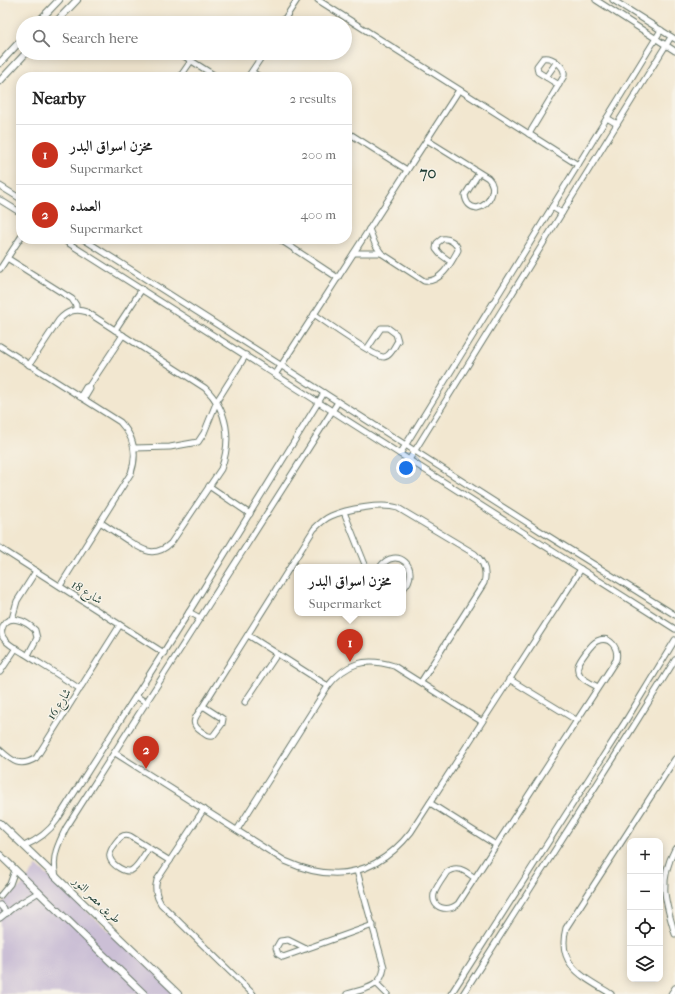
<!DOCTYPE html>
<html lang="en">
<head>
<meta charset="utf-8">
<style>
	:root { --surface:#fff; --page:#f6f6f6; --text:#222; --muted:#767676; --line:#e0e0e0; --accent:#c8321e }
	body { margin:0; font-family:"IM FELL French Canon",Amiri,serif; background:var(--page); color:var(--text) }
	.controls { position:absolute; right:12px; bottom:12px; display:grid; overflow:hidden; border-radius:8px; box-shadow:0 2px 10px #0003 }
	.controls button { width:36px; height:36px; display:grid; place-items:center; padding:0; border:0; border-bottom:1px solid var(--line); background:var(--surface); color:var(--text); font:20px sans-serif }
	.you { position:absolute; left:406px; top:468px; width:14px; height:14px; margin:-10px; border:3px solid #fff; border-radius:50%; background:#1a73e8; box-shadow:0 0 0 6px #1a73e833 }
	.badge { display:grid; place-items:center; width:26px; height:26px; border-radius:50%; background:var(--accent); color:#fff; font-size:13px; font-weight:700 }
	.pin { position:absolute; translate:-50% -33px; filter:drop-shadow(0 1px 2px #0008) }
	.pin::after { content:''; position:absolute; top:21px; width:14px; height:12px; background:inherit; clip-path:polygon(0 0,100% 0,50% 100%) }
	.popup { position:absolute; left:294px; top:564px; width:112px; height:52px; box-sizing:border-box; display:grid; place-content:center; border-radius:8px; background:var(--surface); filter:drop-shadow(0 1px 3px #0005); font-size:13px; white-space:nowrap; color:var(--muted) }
	.popup b { font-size:15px; color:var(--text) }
	.popup::after { content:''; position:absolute; left:50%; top:100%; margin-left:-8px; border:8px solid transparent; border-top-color:var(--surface) }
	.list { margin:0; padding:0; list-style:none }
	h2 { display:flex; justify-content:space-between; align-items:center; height:52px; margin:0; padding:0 16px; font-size:17px }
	h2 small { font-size:13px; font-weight:400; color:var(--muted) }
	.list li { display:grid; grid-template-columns:26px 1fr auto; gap:12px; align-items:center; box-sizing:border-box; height:60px; padding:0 16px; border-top:1px solid var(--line) }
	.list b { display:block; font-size:15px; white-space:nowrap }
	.list p { margin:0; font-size:13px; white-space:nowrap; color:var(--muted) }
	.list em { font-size:13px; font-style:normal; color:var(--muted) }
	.icon { flex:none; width:22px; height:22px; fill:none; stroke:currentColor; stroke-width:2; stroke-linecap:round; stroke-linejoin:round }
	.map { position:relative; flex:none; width:675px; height:994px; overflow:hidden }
	.search { position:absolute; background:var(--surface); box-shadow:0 2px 10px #0003; left:16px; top:16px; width:336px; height:44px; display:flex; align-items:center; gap:10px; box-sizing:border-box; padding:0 14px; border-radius:22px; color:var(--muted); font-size:15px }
	.panel { position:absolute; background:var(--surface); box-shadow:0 2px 10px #0003; left:16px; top:72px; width:336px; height:172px; border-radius:16px }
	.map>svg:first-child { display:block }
	.industrial { fill:#cbbfd5 }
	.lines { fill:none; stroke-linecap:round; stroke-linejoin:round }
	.minor-casing { stroke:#69786b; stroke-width:7 }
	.tertiary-casing { stroke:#69786b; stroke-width:8 }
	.minor { stroke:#fff; stroke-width:5 }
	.tertiary { stroke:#fff; stroke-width:6 }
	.labels { text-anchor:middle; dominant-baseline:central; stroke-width:3; stroke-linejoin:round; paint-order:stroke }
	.street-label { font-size:12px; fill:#1f3d34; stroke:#f7f3e8 }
	.district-label { font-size:16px; font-weight:bold; fill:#1f3d34; stroke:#f7f3e8 }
</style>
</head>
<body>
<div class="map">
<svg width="675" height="994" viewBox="0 0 675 994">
	<rect width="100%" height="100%" fill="#f7f3e8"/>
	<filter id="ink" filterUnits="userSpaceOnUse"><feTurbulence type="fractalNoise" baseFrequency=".025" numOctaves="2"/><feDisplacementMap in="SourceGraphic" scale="8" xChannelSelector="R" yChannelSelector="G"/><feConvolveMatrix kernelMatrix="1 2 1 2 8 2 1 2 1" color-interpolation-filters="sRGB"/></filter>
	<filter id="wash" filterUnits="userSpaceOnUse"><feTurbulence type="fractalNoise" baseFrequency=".012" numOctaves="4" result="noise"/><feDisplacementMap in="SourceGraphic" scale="16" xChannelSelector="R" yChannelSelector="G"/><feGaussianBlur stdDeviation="0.9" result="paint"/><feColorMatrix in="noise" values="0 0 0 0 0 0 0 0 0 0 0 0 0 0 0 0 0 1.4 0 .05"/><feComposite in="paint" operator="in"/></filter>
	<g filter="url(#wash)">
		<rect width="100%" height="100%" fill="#f2e7d0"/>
		<!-- industrial -->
		<polygon class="industrial" points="37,866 179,994 0,994 0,905 22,885"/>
	</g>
	<g filter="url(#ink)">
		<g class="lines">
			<!-- minor casing -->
			<g class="minor-casing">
				<g id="minor">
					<polyline points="318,0 578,165"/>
					<polyline points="596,0 675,51"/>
					<polyline points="613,0 675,39"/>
					<polyline points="175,23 179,22 185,23"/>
					<polyline points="282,23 297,0"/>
					<polyline points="179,53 217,77"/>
					<polyline points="252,72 260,77"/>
					<polyline points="180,77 191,61"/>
					<polyline points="248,77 264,53"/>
					<polyline points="546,77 556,63"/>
					<polyline points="607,118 617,124"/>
					<polyline points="347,132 407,170"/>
					<path d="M529 134 564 76C566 67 552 56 543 58L537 66 538 72 559 85"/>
					<path d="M427 140 488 178C498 188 490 205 477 208 469 207 466 203 465 195L479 173"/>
					<polyline points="0,186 21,199"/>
					<polyline points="0,200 21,213"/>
					<polyline points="552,207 562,213"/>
					<path d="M369 229 375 244 381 253 424 281C441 283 451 263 458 250 457 243 449 238 442 239L437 243 436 249 440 254 451 262"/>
					<polyline points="62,239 675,629"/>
					<polyline points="83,239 545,534 675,615"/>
					<polyline points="279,239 338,278"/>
					<polyline points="354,253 381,253"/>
					<polyline points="7,258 72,299 76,305 76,310"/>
					<polyline points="0,269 21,237"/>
					<path d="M314 314C324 321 376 358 384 357 391 356 394 346 398 341L396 334 388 328H381L367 349"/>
					<polyline points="115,330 142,289"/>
					<path d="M0 346 120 422C134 437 138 453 131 473L60 586"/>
					<path d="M29 365 59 320C67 311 75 308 87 312L205 388C228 410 232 440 221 469L171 543C154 559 143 550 127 540 118 534 109 528 100 522"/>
					<polyline points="275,375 459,90"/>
					<polyline points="89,386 123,335"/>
					<polyline points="80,397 86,387 89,386 90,389 84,399"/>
					<polyline points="135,448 170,447 198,442 204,433 217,401 246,355"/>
					<polyline points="400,454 661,30"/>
					<polyline points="409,460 671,37"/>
					<polyline points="209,486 250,514"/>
					<polyline points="344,512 366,567"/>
					<polyline points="0,548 164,653"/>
					<path d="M380 567C396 545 423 568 403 589"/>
					<polyline points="189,612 200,618"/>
					<polyline points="12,619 17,601 36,571"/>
					<polyline points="248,635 328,686"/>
					<path d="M28 655 37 638 35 630C27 622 7 611 2 629 1 633 2 637 5 640 10 646 19 650 25 654 44 666 62 677 80 689"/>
					<polyline points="0,672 16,648"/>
					<polyline points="509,679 576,720"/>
					<polyline points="136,696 147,703"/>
					<polyline points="245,702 277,654"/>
					<path d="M203 706 223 719 222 724 213 736C208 737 206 735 202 732 188 723 196 717 203 706L314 529C319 524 324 519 331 516 347 509 381 503 398 508L475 554C484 562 487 572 484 583L421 682"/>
					<path d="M0 750C12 761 20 768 36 758L120 625"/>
					<path d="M115 753 285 861C335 884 377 875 411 832L581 569"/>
					<polyline points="430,803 496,845"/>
					<path d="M204 809 157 880C154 889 156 896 161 904L253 994"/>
					<path d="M237 830 328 686C346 663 365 657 394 666L481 721"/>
					<path d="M24 846C38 840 48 833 57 820L189 612 324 393"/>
					<path d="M149 848C145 853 138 867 132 870 126 874 112 865 110 858 108 852 117 840 121 837 124 835 127 835 130 836L170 861"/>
					<path d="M675 849C658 881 665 901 675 934"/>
					<path d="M56 876C51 858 58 844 66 828L338 402"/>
					<path d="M475 878C466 872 458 864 447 872 443 878 436 887 434 894 431 909 448 912 458 904L616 660C619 648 610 635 597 641 592 643 579 661 578 666 577 669 578 672 580 675 583 680 592 684 598 687"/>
					<polyline points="0,896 10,884 15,870"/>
					<polyline points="0,905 7,913"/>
					<polyline points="0,918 14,907 39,892"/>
					<polyline points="306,949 288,940 280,941 276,948 278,954 283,957 373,925"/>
					<polyline points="377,984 387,994"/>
					<path d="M347 994C364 989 382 988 384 967L357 871"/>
					<polyline points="451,994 625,722 675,640"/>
					<polyline points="463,994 615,756 675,660"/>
					<path d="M611 994C584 977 556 966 566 928L675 759"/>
					<polyline points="671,994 675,988"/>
				</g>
			</g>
			<!-- tertiary casing -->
			<g class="tertiary-casing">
				<g id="tertiary">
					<polyline points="37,23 59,0"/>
					<polyline points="55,23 77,0"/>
					<polyline points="0,63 23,38"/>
					<polyline points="0,81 26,53"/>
					<polyline points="0,823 178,994"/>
					<polyline points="0,855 144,994"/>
				</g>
			</g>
			<!-- minor -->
			<use href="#minor" class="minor"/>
			<!-- tertiary -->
			<use href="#tertiary" class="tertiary"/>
		</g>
	</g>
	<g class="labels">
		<!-- street labels -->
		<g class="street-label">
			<text transform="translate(87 592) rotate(32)">شارع 18</text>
			<text transform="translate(59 704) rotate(-58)">شارع 16</text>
			<text transform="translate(97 900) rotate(44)">طريق مصر النور</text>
		</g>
		<!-- district labels -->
		<g class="district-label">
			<text x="428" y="172">70</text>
		</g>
	</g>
</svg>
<div class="controls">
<button>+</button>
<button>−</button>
<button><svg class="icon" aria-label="locate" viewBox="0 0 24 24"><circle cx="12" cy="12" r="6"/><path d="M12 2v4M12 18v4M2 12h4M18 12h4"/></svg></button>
<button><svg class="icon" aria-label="layers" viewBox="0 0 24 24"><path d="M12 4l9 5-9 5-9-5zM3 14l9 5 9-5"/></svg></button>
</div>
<div class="you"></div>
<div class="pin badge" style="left:350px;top:662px">1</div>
<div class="popup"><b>مخزن اسواق البدر</b>Supermarket</div>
<div class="pin badge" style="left:146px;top:769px">2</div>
<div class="search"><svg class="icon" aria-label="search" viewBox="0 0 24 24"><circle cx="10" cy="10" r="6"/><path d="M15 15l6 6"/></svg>Search here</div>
<section class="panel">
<h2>Nearby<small>2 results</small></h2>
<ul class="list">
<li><span class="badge">1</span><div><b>مخزن اسواق البدر</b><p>Supermarket</p></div><em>200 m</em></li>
<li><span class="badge">2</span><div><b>العمده</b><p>Supermarket</p></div><em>400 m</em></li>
</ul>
</section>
</div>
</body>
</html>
